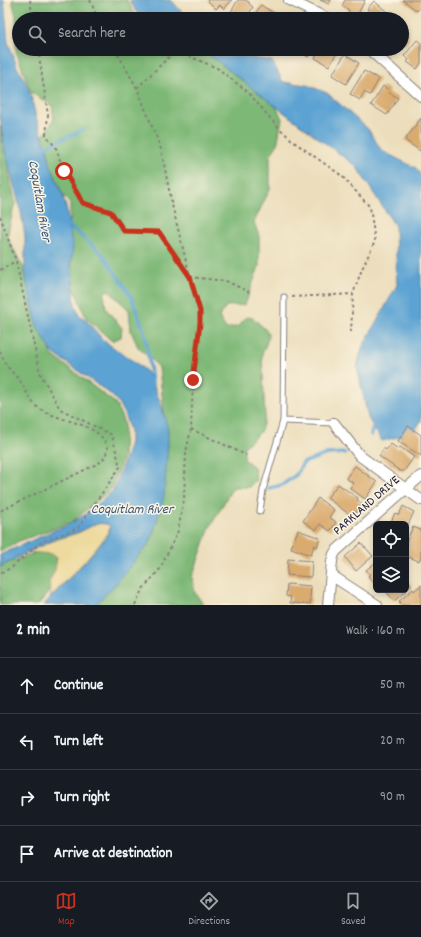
<!DOCTYPE html>
<html lang="en">
<head>
<meta charset="utf-8">
<style>
	:root { --surface:#171b24; --page:#20242c; --text:#f1f3f6; --muted:#9ea1a6; --line:#363941; --accent:#c8321e }
	body { margin:0; font-family:Dekko,sans-serif; background:var(--page); color:var(--text) }
	.controls { position:absolute; right:12px; bottom:12px; display:grid; overflow:hidden; border-radius:6px; box-shadow:0 2px 6px #0003 }
	.controls button { width:36px; height:36px; display:grid; place-items:center; padding:0; border:0; border-bottom:1px solid var(--line); background:var(--surface); color:var(--text); font:20px sans-serif }
	.stop { position:absolute; width:12px; height:12px; margin:-9px; border:3px solid #c8321e; border-radius:50%; background:#fff }
	.stop.end { background:#c8321e; border-color:#fff; box-shadow:0 1px 4px #0008 }
	.list { margin:0; padding:0; list-style:none }
	h2 { display:flex; justify-content:space-between; align-items:center; height:52px; margin:0; padding:0 16px; font-size:17px }
	h2 small { font-size:13px; font-weight:400; color:var(--muted) }
	.list li { display:grid; grid-template-columns:26px 1fr auto; gap:12px; align-items:center; box-sizing:border-box; height:56px; padding:0 16px; border-top:1px solid var(--line) }
	.list b { display:block; font-size:15px; white-space:nowrap }
	.list em { font-size:13px; font-style:normal; color:var(--muted) }
	.icon { flex:none; width:22px; height:22px; fill:none; stroke:currentColor; stroke-width:2; stroke-linecap:round; stroke-linejoin:round }
	.map { position:relative; flex:none; width:421px; height:605px; overflow:hidden }
	.search { position:absolute; background:var(--surface); box-shadow:0 2px 6px #0003; left:12px; right:12px; top:12px; height:44px; display:flex; align-items:center; gap:10px; box-sizing:border-box; padding:0 14px; border-radius:22px; color:var(--muted); font-size:15px }
	.sheet { height:276px; background:var(--surface) }
	nav { display:flex; justify-content:space-around; align-items:center; box-sizing:border-box; height:56px; border-top:1px solid var(--line); background:var(--surface); font-size:11px; color:var(--muted) }
	nav a { display:grid; justify-items:center; gap:2px }
	nav .on { color:var(--accent) }
	.map>svg:first-child { display:block }
	.forest { fill:#7db876; stroke:#506d58 }
	.sand { fill:#eeda9e; stroke:#887e6c }
	.water { fill:#5ca3d3; stroke:#3f6287 }
	.lines { fill:none; stroke-linecap:round; stroke-linejoin:round }
	.stream { stroke:#5ca3d3; stroke-width:3.5 }
	.building { fill:#daab6e }
	.lane-casing { stroke:#87807c; stroke-width:7 }
	.street-casing { stroke:#87807c; stroke-width:12 }
	.path { stroke:#87807c; stroke-width:2; stroke-dasharray:3 3; stroke-linecap:butt }
	.lane { stroke:#fff; stroke-width:5 }
	.street { stroke:#fff; stroke-width:10 }
	.route { stroke:#c8321e; stroke-width:5 }
	.labels { text-anchor:middle; dominant-baseline:central; stroke-width:3; stroke-linejoin:round; paint-order:stroke }
	.street-label { font-size:13px; fill:#22223b; stroke:#fcf5e5 }
	.water-label { font-size:14px; font-style:italic; fill:#395678; stroke:#fcf5e5 }
</style>
</head>
<body>
<div class="map">
<svg width="421" height="605" viewBox="0 0 421 605">
	<rect width="100%" height="100%" fill="#fcf5e5"/>
	<filter id="ink" filterUnits="userSpaceOnUse"><feTurbulence type="fractalNoise" baseFrequency=".025" numOctaves="2"/><feDisplacementMap in="SourceGraphic" scale="8" xChannelSelector="R" yChannelSelector="G"/><feConvolveMatrix kernelMatrix="1 2 1 2 8 2 1 2 1" color-interpolation-filters="sRGB"/></filter>
	<filter id="wash" filterUnits="userSpaceOnUse"><feTurbulence type="fractalNoise" baseFrequency=".012" numOctaves="4" result="noise"/><feDisplacementMap in="SourceGraphic" scale="16" xChannelSelector="R" yChannelSelector="G"/><feGaussianBlur stdDeviation="0.9" result="paint"/><feColorMatrix in="noise" values="0 0 0 0 0 0 0 0 0 0 0 0 0 0 0 0 0 1.4 0 .05"/><feComposite in="paint" operator="in"/></filter>
	<g filter="url(#wash)">
		<rect width="100%" height="100%" fill="#ecdebc"/>
		<!-- forest -->
		<g class="forest">
			<polygon points="12,0 127,0 137,19 19,19 19,49 201,49 270,94 282,119 277,145 270,156 270,189 254,222 259,236 259,266 245,305 226,306 219,317 226,329 239,326 246,317 253,318 268,332 268,339 262,354 265,416 261,431 244,447 244,459 254,467 256,480 249,487 233,487 210,527 192,577 195,593 204,605 86,605 166,430 159,367 138,347 131,331 129,310 108,290 104,294 106,309 122,328 121,337 112,341 86,318 71,280 70,204 49,175 41,139 54,119 52,105 31,93 16,51 16,16"/>
			<polygon points="0,126 15,202 7,237 23,267 52,355 115,403 124,423 123,458 111,489 72,522 19,541 0,552"/>
			<polygon points="45,549 55,550 57,560 55,584 38,605 0,605 0,566"/>
		</g>
		<!-- sand -->
		<path class="sand" d="M100 523 107 524 110 527C108 536 102 541 96 548 82 565 66 581 51 597L49 582 55 570 57 558 52 554 27 552 55 540 80 532 91 526Z"/>
		<!-- water -->
		<g class="water">
			<path d="M0 0H4L8 42 13 55 17 67 26 83 32 99 36 118 47 148 51 166 63 196 67 211 73 249 71 264 75 304 79 315 85 319 104 341 136 363 146 371 152 381 161 404 165 418 168 430V444L164 495 161 508 150 543 139 555 114 586 95 605H44L51 597 81 566 105 538 109 532 110 527 107 524C95 522 91 527 81 531 72 535 62 537 54 540 35 548 17 557 0 567V555L55 530 66 526 91 511 101 502 113 490 126 456 130 442V431L125 416 118 402 109 393 53 353 37 327 32 303 27 285 25 270V236L21 212 4 147 0 114Z"/>
			<polygon points="130,0 171,0 182,12 191,19 141,19 131,3"/>
			<polygon points="194,49 232,49 240,55 272,61 283,82 307,85 327,93 368,129 382,151 416,168 421,176 421,421 413,433 382,441 368,418 357,367 362,348 397,285 395,226 356,166 274,105 212,57"/>
		</g>
		<g class="lines">
			<!-- stream -->
			<g class="stream">
				<polyline points="42,148 83,130"/>
				<polyline points="65,226 70,226 103,255 131,296 145,334 152,381 151,385"/>
				<polyline points="371,435 374,423"/>
				<polyline points="269,488 282,485 296,475 303,463 327,454 345,453"/>
			</g>
		</g>
		<g id="blocks">
			<!-- building -->
			<g class="building">
				<polygon points="207,0 232,0 224,9 220,5 216,9"/>
				<polygon points="238,0 245,0 249,2 249,4 253,7 246,19 236,19 229,15"/>
				<polygon points="320,0 331,0 329,4"/>
				<polygon points="345,0 365,0 357,16 348,12 349,10 342,6"/>
				<polygon points="403,0 421,0 421,6 417,11"/>
				<polygon points="374,1 391,15 388,19 367,19 365,17 370,11 367,9"/>
				<polygon points="261,5 278,16 277,19 252,19"/>
				<polygon points="402,26 404,27 403,29 409,32 407,36 410,37 406,44 404,43 402,46"/>
				<polygon points="417,40 421,43 421,63 417,69 407,62 409,60 404,56"/>
				<polygon points="295,49 313,49 308,57"/>
				<polygon points="320,49 339,49 329,66 315,58"/>
				<polygon points="345,54 359,63 346,84 332,75"/>
				<polygon points="364,71 379,79 370,95 364,92 360,100 350,94"/>
				<polygon points="383,86 389,90 388,92 398,98 387,115 371,105"/>
				<polygon points="421,118 421,149 420,151 405,140"/>
				<polygon points="408,426 421,435 421,456 398,441"/>
				<polygon points="391,444 398,449 400,447 414,457 404,471 400,471 379,456 384,448 386,450"/>
				<polygon points="355,466 377,482 365,499 350,488 353,483 346,478"/>
				<polygon points="338,484 358,498 357,500 362,504 353,517 327,498"/>
				<polygon points="318,498 334,510 329,517 336,522 330,531 320,524 316,530 303,521"/>
				<polygon points="403,506 414,512 406,529 406,524 390,524 395,513 399,515"/>
				<polygon points="413,527 421,530 421,557 419,561 406,556 406,547 408,544 406,542"/>
				<polygon points="298,530 320,538 317,547 314,545 311,555 291,548"/>
				<polygon points="361,543 365,548 365,547 373,556 356,571 345,557"/>
				<polygon points="288,559 312,561 311,577 287,575"/>
				<polygon points="376,562 376,585 368,576 370,575 366,570"/>
				<polygon points="406,578 412,586 394,601 385,590 406,590"/>
				<polygon points="287,584 311,586 310,597 311,598 310,604 290,603 291,597 286,596"/>
				<polygon points="421,585 421,605 401,605 399,603 401,602 399,601 413,589 414,591"/>
			</g>
		</g>
	</g>
	<g filter="url(#ink)">
		<use href="#blocks" fill-opacity="0" stroke="#87807c" stroke-width="1"/>
		<g class="lines">
			<!-- lane casing -->
			<g class="lane-casing">
				<g id="lane">
					<polyline points="284,297 283,421 334,423"/>
					<polyline points="260,511 263,490 283,421"/>
				</g>
			</g>
			<!-- street casing -->
			<g class="street-casing">
				<g id="street">
					<polyline points="289,0 328,19"/>
					<polyline points="369,49 421,96"/>
					<polyline points="334,423 360,456 421,500"/>
					<polyline points="331,575 377,605"/>
					<polyline points="328,605 332,561 334,554 336,551 394,499 421,476"/>
				</g>
			</g>
			<!-- path -->
			<g class="path">
				<polyline points="30,0 33,19"/>
				<polyline points="90,0 98,19"/>
				<polyline points="38,49 48,115 46,135 56,148 64,171 83,203 111,212 124,231 159,233 190,277 226,281 249,292"/>
				<polyline points="115,49 137,88 161,149 172,205 190,277 200,311 200,323 193,380 191,429 186,452 184,499 178,531 160,569 142,590 135,605"/>
				<polyline points="172,49 217,68 248,92 276,125 294,142 342,176 370,207 375,241 362,269 353,294 351,332"/>
				<polyline points="137,88 176,50"/>
				<polyline points="0,216 16,261 40,373 60,409 112,435 120,467 78,528 41,542 11,568 0,573"/>
				<polyline points="0,270 16,261"/>
				<polyline points="292,297 353,294"/>
				<path d="M0 351C2 355 4 361 6 365 11 372 18 377 22 384 26 390 30 400 35 405 56 424 98 419 108 448L105 457 99 463 0 511"/>
				<polyline points="191,429 246,455"/>
			</g>
			<!-- lane -->
			<use href="#lane" class="lane"/>
			<!-- street -->
			<use href="#street" class="street"/>
		</g>
	</g>
	<g class="lines" filter="url(#ink)">
		<!-- route -->
		<polyline class="route" points="64,171 83,203 111,212 124,231 159,232 190,277 200,311 200,323 193,380"/>
	</g>
	<g class="labels">
		<!-- street labels -->
		<g class="street-label">
			<text transform="translate(367 506) rotate(-41)">PARKLAND DRIVE</text>
		</g>
		<!-- water labels -->
		<g class="water-label">
			<text transform="translate(39 201) rotate(80)">Coquitlam River</text>
			<text x="132" y="510">Coquitlam River</text>
		</g>
	</g>
</svg>
<div class="controls">
<button><svg class="icon" aria-label="locate" viewBox="0 0 24 24"><circle cx="12" cy="12" r="6"/><path d="M12 2v4M12 18v4M2 12h4M18 12h4"/></svg></button>
<button><svg class="icon" aria-label="layers" viewBox="0 0 24 24"><path d="M12 4l9 5-9 5-9-5zM3 14l9 5 9-5"/></svg></button>
</div>
<div class="stop" style="left:64px;top:171px"></div>
<div class="stop end" style="left:193px;top:380px"></div>
<div class="search"><svg class="icon" aria-label="search" viewBox="0 0 24 24"><circle cx="10" cy="10" r="6"/><path d="M15 15l6 6"/></svg>Search here</div>
</div>
<section class="sheet">
<h2>2 min<small>Walk · 160 m</small></h2>
<ul class="list">
<li><svg class="icon" aria-label="ahead" viewBox="0 0 24 24"><path d="M12 20V5M6 11l6-6 6 6"/></svg><div><b>Continue</b></div><em>50 m</em></li>
<li><svg class="icon" aria-label="left" viewBox="0 0 24 24"><path d="M17 20v-9H6M10 6l-5 5 5 5"/></svg><div><b>Turn left</b></div><em>20 m</em></li>
<li><svg class="icon" aria-label="right" viewBox="0 0 24 24"><path d="M7 20v-9h11M14 6l5 5-5 5"/></svg><div><b>Turn right</b></div><em>90 m</em></li>
<li><svg class="icon" aria-label="arrive" viewBox="0 0 24 24"><path d="M6 21V4h12l-3 4 3 4H6"/></svg><div><b>Arrive at destination</b></div></li>
</ul>
</section>
<nav>
<a class="on"><svg class="icon" aria-label="map" viewBox="0 0 24 24"><path d="M3 6l6-2 6 2 6-2v14l-6 2-6-2-6 2zM9 4v14M15 6v14"/></svg>Map</a>
<a><svg class="icon" aria-label="directions" viewBox="0 0 24 24"><path d="M12 3l9 9-9 9-9-9zM9 14v-3h6M13 9l2 2-2 2"/></svg>Directions</a>
<a><svg class="icon" aria-label="saved" viewBox="0 0 24 24"><path d="M7 4h10v16l-5-4-5 4z"/></svg>Saved</a>
</nav>
</body>
</html>
